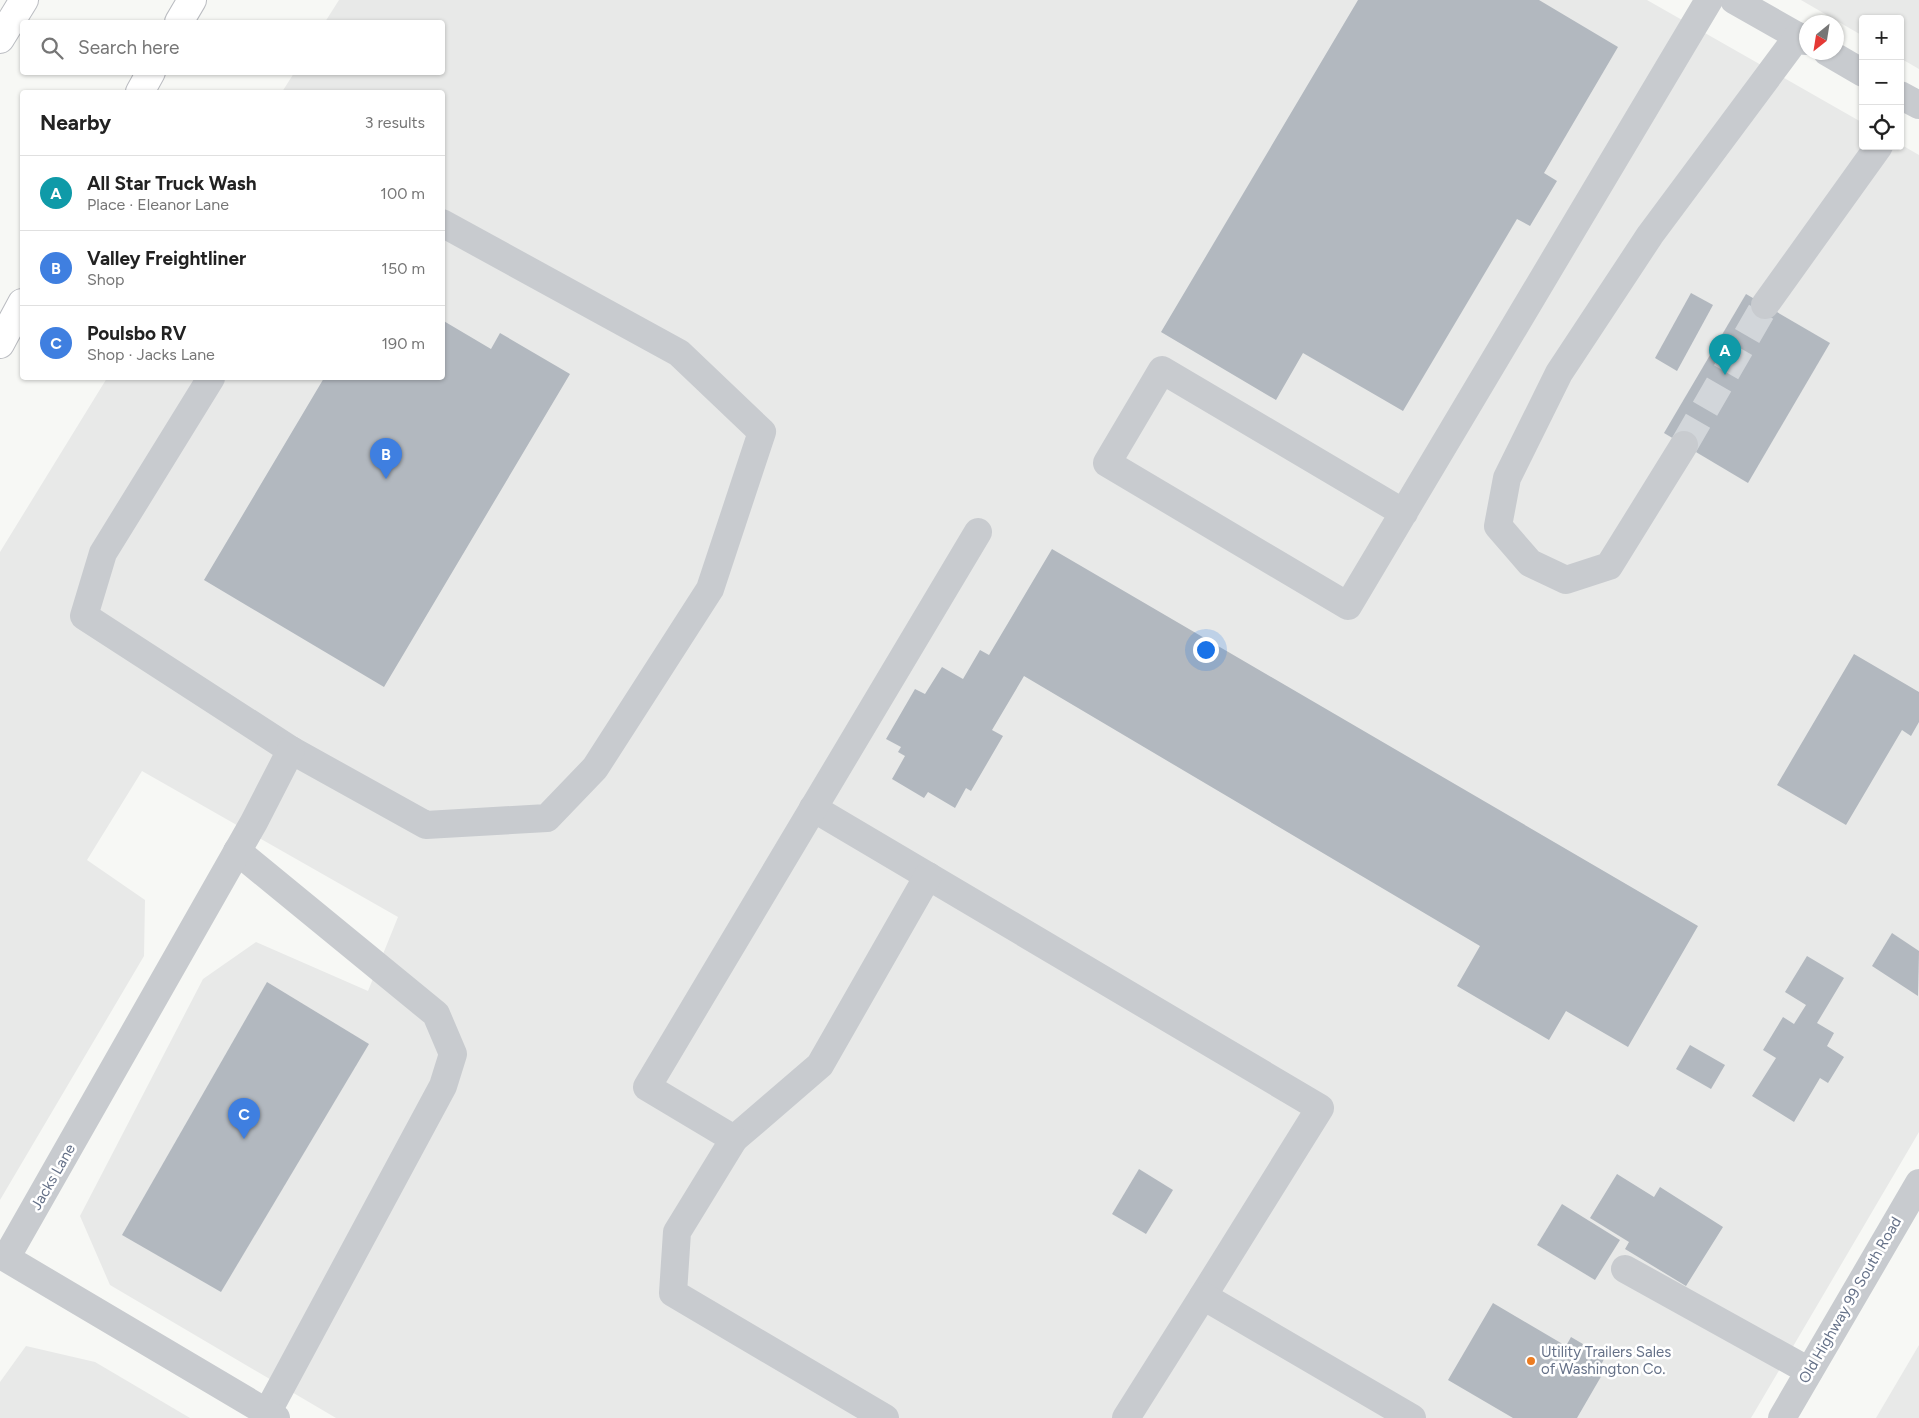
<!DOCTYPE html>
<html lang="en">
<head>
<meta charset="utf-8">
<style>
	:root { --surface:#fff; --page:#f6f6f6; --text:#222; --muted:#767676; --line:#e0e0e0; --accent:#7d4a22 }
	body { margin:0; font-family:Figtree,sans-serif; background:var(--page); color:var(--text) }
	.controls { position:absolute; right:15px; top:15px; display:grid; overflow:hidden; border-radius:5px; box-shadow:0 1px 4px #0004 }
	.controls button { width:45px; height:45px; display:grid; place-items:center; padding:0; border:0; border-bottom:1px solid var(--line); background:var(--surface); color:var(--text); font:25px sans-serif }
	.compass { position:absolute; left:1799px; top:15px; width:45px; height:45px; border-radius:50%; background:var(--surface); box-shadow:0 1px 4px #0004; rotate:210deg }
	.you { position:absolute; left:1205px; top:649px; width:18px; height:18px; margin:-12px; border:4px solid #fff; border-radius:50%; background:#1a73e8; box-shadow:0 0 0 8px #1a73e833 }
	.badge { display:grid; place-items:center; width:32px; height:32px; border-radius:50%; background:var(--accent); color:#fff; font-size:16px; font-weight:700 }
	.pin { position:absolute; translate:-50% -41px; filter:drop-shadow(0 1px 2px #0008) }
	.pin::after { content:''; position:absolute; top:26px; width:18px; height:15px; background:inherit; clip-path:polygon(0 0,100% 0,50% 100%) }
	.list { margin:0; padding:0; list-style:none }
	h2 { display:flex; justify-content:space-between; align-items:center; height:65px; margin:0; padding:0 20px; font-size:21px }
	h2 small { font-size:16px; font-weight:400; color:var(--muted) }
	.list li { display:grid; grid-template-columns:32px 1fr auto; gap:15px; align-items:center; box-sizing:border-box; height:75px; padding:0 20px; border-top:1px solid var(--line) }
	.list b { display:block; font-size:19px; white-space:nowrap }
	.list p { margin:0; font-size:16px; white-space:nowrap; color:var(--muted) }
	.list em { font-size:16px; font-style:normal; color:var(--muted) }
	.icon { flex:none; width:28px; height:28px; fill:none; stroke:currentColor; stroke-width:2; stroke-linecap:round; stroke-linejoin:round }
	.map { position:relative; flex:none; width:1919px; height:1418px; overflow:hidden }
	.search { position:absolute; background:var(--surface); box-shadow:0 1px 4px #0004; left:20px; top:20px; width:425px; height:55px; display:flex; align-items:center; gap:12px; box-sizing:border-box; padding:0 18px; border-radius:5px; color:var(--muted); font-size:19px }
	.panel { position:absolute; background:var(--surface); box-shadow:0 1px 4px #0004; left:20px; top:90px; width:425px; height:290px; border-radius:5px }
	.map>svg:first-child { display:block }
	.built { fill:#e8e9e8 }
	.building { fill:#b2b8bf }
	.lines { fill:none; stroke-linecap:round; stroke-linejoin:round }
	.minor-tunnel { stroke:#d2d6da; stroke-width:28; stroke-dasharray:28 14; stroke-linecap:butt }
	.highway-casing { stroke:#babcc1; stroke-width:30 }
	.minor { stroke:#c8cbcf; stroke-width:28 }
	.highway { stroke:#fff; stroke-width:28 }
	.poi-dot { fill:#ec7c21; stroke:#fff; stroke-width:2 }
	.labels { text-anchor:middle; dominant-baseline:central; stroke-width:5; stroke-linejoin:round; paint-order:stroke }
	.street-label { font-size:15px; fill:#657188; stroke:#fff }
	.poi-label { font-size:15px; fill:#657188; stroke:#fff; text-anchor:start }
</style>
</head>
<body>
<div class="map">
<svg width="1919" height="1418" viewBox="0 0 1919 1418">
	<rect width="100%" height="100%" fill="#f7f8f5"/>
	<!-- built -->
	<g class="built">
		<polygon points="339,0 1647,0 1863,123 1863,146 1900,146 1900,144 1919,155 1919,1132 1751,1418 336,1418 110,1285 80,1216 203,979 256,942 368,991 398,917 142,771 87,860 145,900 144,956 0,1200 0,552 107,378 442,378 442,92 282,92 294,73 442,72 442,22 325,22"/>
		<polygon points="1801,0 1919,0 1919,69 1900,58 1900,19 1863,19 1863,36"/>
		<polygon points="1919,1345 1919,1418 1876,1418"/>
		<polygon points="26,1346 95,1362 190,1418 0,1418 0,1382"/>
	</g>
	<!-- building -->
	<g class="building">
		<polygon points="1358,0 1539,0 1618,47 1544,173 1557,181 1530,226 1517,219 1403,411 1303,353 1276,400 1161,332"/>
		<polygon points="1691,293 1713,305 1677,371 1655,358"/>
		<polygon points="1746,294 1830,343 1748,483 1664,433"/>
		<polygon points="442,320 491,349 500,333 570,374 384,687 204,580 324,378 442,378"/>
		<polygon points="1052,549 1698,926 1628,1047 1566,1011 1549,1040 1457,986 1480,946 1024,676 992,730 1003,736 971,791 966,788 955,808 928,792 924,798 892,779 905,756 898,752 901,747 886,739 915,689 925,694 942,667 963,679 980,650 989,655"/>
		<polygon points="1854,654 1919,692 1919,722 1911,736 1902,730 1846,825 1777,785"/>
		<polygon points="1892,933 1919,951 1918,996 1872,966"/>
		<polygon points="1807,956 1844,978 1817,1023 1834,1033 1827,1046 1844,1057 1828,1083 1820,1078 1794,1122 1752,1096 1776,1058 1763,1050 1783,1017 1794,1024 1806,1005 1785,992"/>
		<polygon points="267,982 369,1044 221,1292 122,1235"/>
		<polygon points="1690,1045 1725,1065 1711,1089 1676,1069"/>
		<polygon points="1139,1169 1173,1190 1146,1234 1112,1214"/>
		<polygon points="1617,1174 1654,1197 1660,1187 1723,1227 1686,1286 1625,1249 1629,1242 1590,1218"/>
		<polygon points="1562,1204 1620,1240 1595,1280 1537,1245"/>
		<polygon points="1493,1303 1566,1346 1571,1337 1605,1357 1601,1365 1606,1368 1577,1418 1513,1418 1448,1380"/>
	</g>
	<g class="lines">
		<!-- minor-tunnel -->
		<polyline class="minor-tunnel" points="1684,445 1765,305"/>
		<!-- highway casing -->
		<g class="highway-casing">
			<g id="highway">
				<polyline points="179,22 192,0"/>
				<polyline points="0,39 24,0"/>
				<polyline points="140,92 151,72"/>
				<polyline points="0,344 22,303"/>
			</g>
		</g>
		<!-- minor -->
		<g class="minor">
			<polyline points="1734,0 1806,41"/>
			<polyline points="1827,52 1863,73"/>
			<polyline points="1900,95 1919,105"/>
			<polyline points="1765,305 1879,146"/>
			<polyline points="211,378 103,553 84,616 291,750 426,825 547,818 595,768 710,589 762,432 679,353 442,223"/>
			<polyline points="1684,445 1609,566 1566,580 1530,563 1498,526 1507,478 1559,373 1650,235 1798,36"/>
			<polyline points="1404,513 1162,370 1107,463 1348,606 1709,0"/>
			<polyline points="813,808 1320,1108 1203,1296"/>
			<polyline points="237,851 436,1014 453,1054 443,1086 267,1413"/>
			<polyline points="734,1139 820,1065 928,876"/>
			<polyline points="1625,1269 1809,1371"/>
			<polyline points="276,1418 6,1258 254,822 291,750"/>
			<polyline points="885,1418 673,1293 677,1232 734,1139 647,1087 978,532"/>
			<polyline points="1126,1418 1203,1296 1412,1418"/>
			<polyline points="1782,1418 1919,1183"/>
		</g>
		<!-- highway -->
		<use href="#highway" class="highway"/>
	</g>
	<!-- markers -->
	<circle class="poi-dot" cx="1531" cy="1361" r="5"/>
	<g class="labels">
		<!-- street labels -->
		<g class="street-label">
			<text transform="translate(53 1177) rotate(-60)">Jacks Lane</text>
			<text transform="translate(1850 1300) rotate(-60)">Old Highway 99 South Road</text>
		</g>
		<!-- poi labels -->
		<g class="poi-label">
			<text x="1541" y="1352">Utility Trailers Sales<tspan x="1541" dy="17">of Washington Co.</tspan></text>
		</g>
	</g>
</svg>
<div class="controls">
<button>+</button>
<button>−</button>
<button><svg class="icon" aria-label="locate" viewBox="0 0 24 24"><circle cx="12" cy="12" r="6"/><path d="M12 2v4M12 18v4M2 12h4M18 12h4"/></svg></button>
</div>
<svg class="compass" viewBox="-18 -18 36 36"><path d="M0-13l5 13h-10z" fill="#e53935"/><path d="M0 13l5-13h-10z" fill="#767676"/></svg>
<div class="you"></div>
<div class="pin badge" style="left:1725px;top:375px;background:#0f9aa8">A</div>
<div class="pin badge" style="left:386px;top:479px;background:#3f7fe0">B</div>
<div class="pin badge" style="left:244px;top:1139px;background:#3f7fe0">C</div>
<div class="search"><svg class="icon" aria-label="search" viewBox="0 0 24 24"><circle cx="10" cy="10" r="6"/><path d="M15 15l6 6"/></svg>Search here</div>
<section class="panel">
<h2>Nearby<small>3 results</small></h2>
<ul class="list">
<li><span class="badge" style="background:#0f9aa8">A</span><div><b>All Star Truck Wash</b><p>Place · Eleanor Lane</p></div><em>100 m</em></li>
<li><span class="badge" style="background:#3f7fe0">B</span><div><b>Valley Freightliner</b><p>Shop</p></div><em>150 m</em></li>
<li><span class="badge" style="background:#3f7fe0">C</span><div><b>Poulsbo RV</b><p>Shop · Jacks Lane</p></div><em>190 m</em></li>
</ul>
</section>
</div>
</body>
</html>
